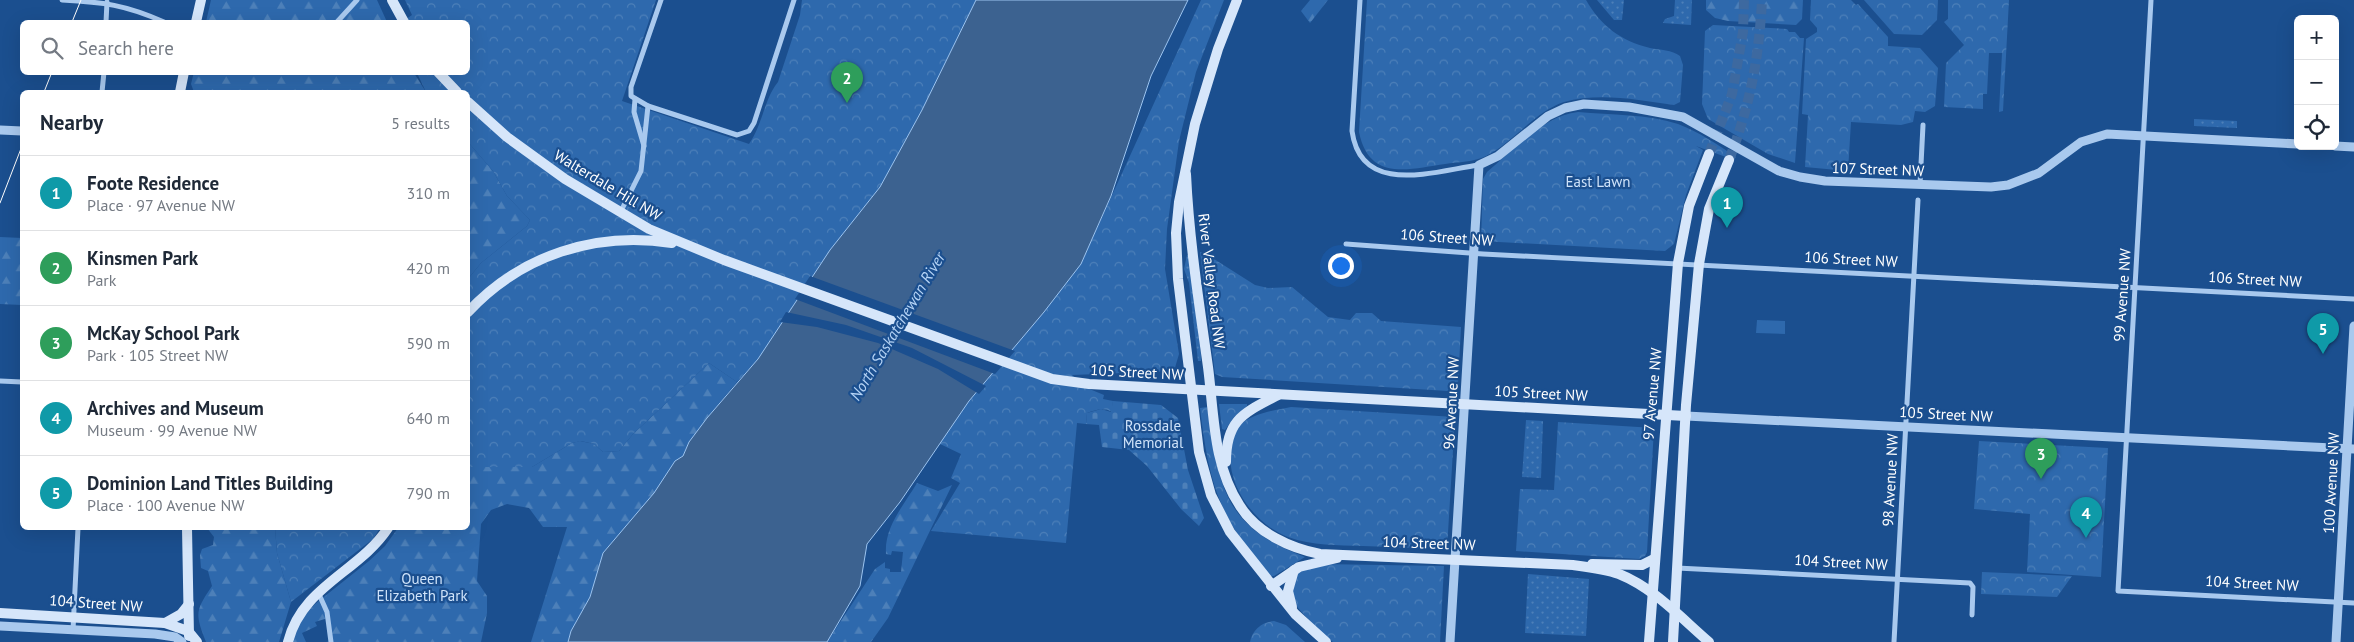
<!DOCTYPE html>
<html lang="en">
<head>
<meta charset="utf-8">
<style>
	:root { --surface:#fff; --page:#f2f2f3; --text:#1f2937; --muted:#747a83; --line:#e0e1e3; --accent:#84754c }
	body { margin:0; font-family:"PT Sans",sans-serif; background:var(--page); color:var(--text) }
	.controls { position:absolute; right:15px; top:15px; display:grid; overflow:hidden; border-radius:8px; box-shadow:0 5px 20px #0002 }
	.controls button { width:45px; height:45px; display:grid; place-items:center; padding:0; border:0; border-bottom:1px solid var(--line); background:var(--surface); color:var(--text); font:25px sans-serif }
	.you { position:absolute; left:1340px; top:265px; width:18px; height:18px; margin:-12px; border:4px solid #fff; border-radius:50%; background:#1a73e8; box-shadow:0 0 0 8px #1a73e833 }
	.badge { display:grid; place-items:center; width:32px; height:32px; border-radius:50%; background:var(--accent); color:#fff; font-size:16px; font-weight:700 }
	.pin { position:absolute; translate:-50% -41px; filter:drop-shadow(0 1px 2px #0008) }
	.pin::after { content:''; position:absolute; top:26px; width:18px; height:15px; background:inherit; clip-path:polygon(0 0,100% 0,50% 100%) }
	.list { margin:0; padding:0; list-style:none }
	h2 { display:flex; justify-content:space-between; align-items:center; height:65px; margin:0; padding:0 20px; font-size:21px }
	h2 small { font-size:16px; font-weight:400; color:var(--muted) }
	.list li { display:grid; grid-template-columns:32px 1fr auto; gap:15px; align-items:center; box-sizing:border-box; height:75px; padding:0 20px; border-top:1px solid var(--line) }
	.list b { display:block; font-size:19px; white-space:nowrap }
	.list p { margin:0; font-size:16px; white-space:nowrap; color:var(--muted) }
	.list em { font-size:16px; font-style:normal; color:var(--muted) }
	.icon { flex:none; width:28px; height:28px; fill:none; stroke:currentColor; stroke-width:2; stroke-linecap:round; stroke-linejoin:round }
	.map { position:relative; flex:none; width:2354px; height:642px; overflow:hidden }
	.search { position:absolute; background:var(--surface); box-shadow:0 5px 20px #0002; left:20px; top:20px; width:450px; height:55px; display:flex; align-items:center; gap:12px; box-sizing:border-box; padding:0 18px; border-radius:8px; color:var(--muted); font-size:19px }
	.panel { position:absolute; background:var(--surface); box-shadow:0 5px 20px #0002; left:20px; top:90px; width:450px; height:440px; border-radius:8px }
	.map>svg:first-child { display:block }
	.grass { fill:url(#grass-dots) }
	.forest { fill:url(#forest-firs) }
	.cemetery { fill:url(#cemetery-stones) }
	.park { fill:url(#park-crowns) }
	.pitch { fill:#2e69ad }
	.water { fill:#3c6290; stroke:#9cc4f0 }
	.pier { fill:#1b4f8f }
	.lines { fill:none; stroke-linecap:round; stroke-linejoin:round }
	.secondary-tunnel { stroke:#3d69a0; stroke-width:10; stroke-dasharray:10 5; stroke-linecap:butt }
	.minor { stroke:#a9c9ee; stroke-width:5 }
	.tertiary { stroke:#a9c9ee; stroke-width:9 }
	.secondary { stroke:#d6e6fa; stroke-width:10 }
	.tram { stroke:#fff; stroke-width:1 }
	.labels { text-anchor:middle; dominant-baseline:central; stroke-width:4.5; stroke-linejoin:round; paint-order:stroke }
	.street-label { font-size:15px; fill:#fff; stroke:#1b4f8f }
	.park-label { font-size:15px; fill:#cfe3fa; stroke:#1b4f8f }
	.water-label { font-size:16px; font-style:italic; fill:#b5d3f5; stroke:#1b4f8f }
</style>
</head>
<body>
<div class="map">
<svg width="2354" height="642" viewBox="0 0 2354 642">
	<defs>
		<pattern id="grass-dots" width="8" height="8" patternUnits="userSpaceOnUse" patternTransform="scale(1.25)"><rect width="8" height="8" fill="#2e69ad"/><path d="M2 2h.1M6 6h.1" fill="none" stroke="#4d80b9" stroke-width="1.8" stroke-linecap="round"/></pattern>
		<pattern id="forest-firs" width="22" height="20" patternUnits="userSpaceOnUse" patternTransform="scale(1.25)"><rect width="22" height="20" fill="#2e69ad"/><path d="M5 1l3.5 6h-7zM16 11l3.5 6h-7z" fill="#4d80b9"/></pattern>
		<pattern id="cemetery-stones" width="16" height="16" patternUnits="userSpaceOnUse" patternTransform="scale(1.25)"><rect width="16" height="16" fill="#2e69ad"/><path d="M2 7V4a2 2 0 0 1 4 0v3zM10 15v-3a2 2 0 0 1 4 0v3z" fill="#4d80b9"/></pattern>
		<pattern id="park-crowns" width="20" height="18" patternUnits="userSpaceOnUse" patternTransform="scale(1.25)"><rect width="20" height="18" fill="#2e69ad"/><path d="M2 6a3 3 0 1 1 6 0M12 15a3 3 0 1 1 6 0" fill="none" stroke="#4d80b9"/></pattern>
	</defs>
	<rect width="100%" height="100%" fill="#1b4f8f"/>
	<!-- grass -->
	<g class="grass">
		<polygon points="1597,0 1624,0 1622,20 1614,20"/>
		<polygon points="1675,0 1692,0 1691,25 1663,23 1665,19 1674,16"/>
		<polygon points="2194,119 2237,121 2237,128 2194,126"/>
		<polygon points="1187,255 1189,255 1201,355 1201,361 1198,361 1189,283 1184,269"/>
		<polygon points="1526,420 1543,421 1541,478 1522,477"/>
		<polygon points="1528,574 1589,579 1586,636 1525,633"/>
	</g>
	<!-- forest -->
	<g class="forest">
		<polygon points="211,0 377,0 387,22 206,22"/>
		<polygon points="1310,0 1328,0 1310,23 1301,11"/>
		<polygon points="1706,0 1803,0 1802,19 1796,25 1728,21 1715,18 1706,10"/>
		<polygon points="194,72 414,73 426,92 194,92 191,84"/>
		<polygon points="468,142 493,171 507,196 530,220 527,226 481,263 468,279"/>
		<polygon points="0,237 22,238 22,305 0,304"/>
		<polygon points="709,363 737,382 707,418 689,442 683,456 675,461 655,493 603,553 590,597 571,631 568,642 531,642 567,527 543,527 529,508 507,504 491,510 481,524 477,581 487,596 487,613 481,642 326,642 330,641 328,618 315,622 317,626 302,633 306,642 292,642 298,623 315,604 369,561 385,546 398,528 468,528 468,467 532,467 572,443 580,441 594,444 603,452 619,451 633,434"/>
		<path d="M917 483 938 491 952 485 888 618 871 642H827L875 569 885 562V568L890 569V572H901L903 552 892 551 891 555 886 554C884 527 904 505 917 483Z"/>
		<path d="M207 528H275L277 553 291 602 279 642H206C195 614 195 611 212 586L208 571 201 568 200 555 202 549 213 545 214 537Z"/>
	</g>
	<!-- cemetery -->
	<polygon class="cemetery" points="1113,401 1161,405 1178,418 1188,470 1204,518 1199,526 1181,509 1147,466 1129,450 1102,447 1099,425 1086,424 1087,413 1101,409 1111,412"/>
	<!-- park -->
	<g class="park">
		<path d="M405 0H656L622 101 749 144C763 124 764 99 778 82L800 15 802 0H976L922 110 880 187 830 250 758 359 737 382 709 363 633 434 619 451 603 452 594 444 581 441 572 443 532 467H468V279L481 263 527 226 530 220 507 196 493 171 468 142V92H426L417 73 468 72V22H402L412 15Z"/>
		<path d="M1201 0H1224L1196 72 1179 141 1167 229 1165 269 1179 354 1174 371 1072 375 1087 388 1104 395 1103 399 1113 401 1112 412C1103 407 1096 410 1087 413L1086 424 1077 423 1066 543 931 531 960 483 951 478 961 454 938 443 969 401 1044 312 1083 259Z"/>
		<path d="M1367 0H1586C1601 26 1621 41 1650 48 1660 50 1672 50 1680 56L1683 65 1680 102 1674 105C1639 100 1599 92 1564 102 1534 112 1514 142 1486 156 1474 162 1458 162 1445 164 1409 169 1369 182 1359 132Z"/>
		<polygon points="1811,0 1851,0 1856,5 1858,4 1888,37 1888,46 1920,48 1938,68 1935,106 1925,112 1915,111 1913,122 1901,125 1851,122 1848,171 1805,167 1808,115 1802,114 1806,39 1817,32 1817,28 1810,20"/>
		<polygon points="1864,0 1938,0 1937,20 1922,35 1894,34"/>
		<polygon points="1948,0 2009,0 2003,111 1999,112 2002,53 1989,53 1987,94 1983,94 1983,109 1944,107 1946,63 1964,45 1944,22 1948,19"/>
		<polygon points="1713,25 1787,29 1789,32 1795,32 1800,38 1804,38 1795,163 1768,154 1708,119 1702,104 1705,31"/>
		<path d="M1578 112C1611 115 1647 114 1678 124 1699 132 1717 144 1736 157L1734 160 1696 146 1703 150 1686 195 1674 244 1665 251 1481 241 1483 179 1487 172C1513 150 1543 116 1578 112Z"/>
		<polygon points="1200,252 1203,252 1255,285 1268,288 1292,287 1328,317 1350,320 1356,313 1372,313 1381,321 1461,327 1458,384 1456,389 1448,391 1222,377 1215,374"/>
		<polygon points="1219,404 1247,404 1247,406 1234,417 1225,430 1222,429"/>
		<path d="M1207 407C1220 487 1222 526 1305 557L1274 576H1270C1258 561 1245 546 1235 530 1211 493 1205 450 1200 408Z"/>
		<path d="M1291 407 1455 417 1447 549C1419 548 1391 547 1363 546 1337 545 1313 546 1288 537 1254 524 1225 484 1231 447 1232 439 1234 430 1241 424 1254 413 1276 410 1291 407Z"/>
		<polygon points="1558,422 1654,428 1647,552 1645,556 1639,559 1516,551 1520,489 1554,490"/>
		<polygon points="1979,441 2108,448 2101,577 2027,572 2030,514 1974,509"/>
		<polygon points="275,528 380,528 373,539 291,602 277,553"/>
		<polygon points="1319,564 1444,566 1440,642 1333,642 1319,631 1298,608 1292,596 1296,576 1300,571"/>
		<polygon points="1982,572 2072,576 2057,597 1981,594"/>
		<path d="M1274 621 1286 625 1305 642H1250C1252 630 1262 622 1274 621Z"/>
	</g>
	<!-- pitch -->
	<polygon class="pitch" points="1757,320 1785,321 1785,334 1756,333"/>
	<!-- water -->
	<polygon class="water" points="976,0 1188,0 1151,76 1111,196 1081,264 1044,312 969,401 900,502 867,544 860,586 827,642 568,642 571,631 590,597 603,553 654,493 675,461 683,456 689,442 707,418 758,359 830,250 880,187 922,110"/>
	<!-- pier -->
	<g class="pier">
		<polygon points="810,276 1015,351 995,374 795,299"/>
		<polygon points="786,312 846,325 912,348 986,386 979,394 938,369 878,343 817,327 780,322"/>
	</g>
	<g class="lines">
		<!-- secondary-tunnel -->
		<g class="secondary-tunnel">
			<polyline points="1709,154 1732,94 1743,32 1744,0"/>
			<path d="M1729 160C1750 106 1759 58 1762 0"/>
		</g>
		<!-- minor -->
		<g class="minor">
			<path d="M62 0C103 2 126 5 164 22"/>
			<polyline points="661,0 631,87 631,96 648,106 737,135 749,131 754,123 794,0"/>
			<path d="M1360 0 1352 131C1361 197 1434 171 1479 165"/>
			<polyline points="2151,0 2118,591 2354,603"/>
			<polyline points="106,22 107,2"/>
			<polyline points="337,22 357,0"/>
			<polyline points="102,92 104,72"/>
			<polyline points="635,99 634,112 644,146"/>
			<polyline points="1920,184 1923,125"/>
			<polyline points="620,213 641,171 648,106"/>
			<polyline points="1346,244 1483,254 2354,299"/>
			<polyline points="0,381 22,382"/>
			<polyline points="1677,568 1970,583 1973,587 1972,615"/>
			<polyline points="318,592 327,612 331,642"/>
			<polyline points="73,630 78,528"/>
			<polyline points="1894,642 1918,200"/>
		</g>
		<!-- tertiary -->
		<g class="tertiary">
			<polyline points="0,130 22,131"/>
			<polyline points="2335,146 2354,147"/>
			<polyline points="1686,416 2354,449"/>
			<polyline points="0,626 155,634 175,637 182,642"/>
			<polyline points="1450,642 1479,165 1498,156 1548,116 1565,108 1584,104 1629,107 1683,117 1779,171 1800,177 1825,181 1991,187 2008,185 2039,173 2081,142 2107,134 2298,144"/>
			<polyline points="2336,642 2354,326"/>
		</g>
		<!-- secondary -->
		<g class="secondary">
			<polyline points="392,0 404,22"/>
			<polyline points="1237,0 1218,49 1195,124 1179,202 1176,233 1178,279 1199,452 1211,495 1230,532 1295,614 1326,642"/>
			<polyline points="196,22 201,0"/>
			<polyline points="438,72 457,92"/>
			<polyline points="180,92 184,72"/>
			<polyline points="468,102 507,137 565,179 649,229 724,260 1052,379 1089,384 1686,416"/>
			<path d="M1186 174C1189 239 1199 303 1208 367 1214 413 1213 466 1240 506 1257 533 1290 548 1320 554L1573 565C1588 567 1605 569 1619 574 1654 588 1681 618 1709 642"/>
			<path d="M468 312C521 255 596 231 672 243"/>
			<path d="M1226 462C1226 419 1244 413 1278 395"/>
			<polyline points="187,528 189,636"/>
			<polyline points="1592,564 1642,565 1654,559"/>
			<polyline points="1271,586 1299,567 1337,558"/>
			<polyline points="1292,607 1288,591 1294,570"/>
			<polyline points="0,613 165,623 188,631 197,642"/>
			<polyline points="165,623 181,614 189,604"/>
			<path d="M288 642C302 586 359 572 388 528"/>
			<polyline points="1649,642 1678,263 1689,206 1709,154"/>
			<polyline points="1673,642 1686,405 1699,264 1709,209 1729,160"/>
		</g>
		<!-- tram -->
		<g class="tram">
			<polyline points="72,22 81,0"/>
			<polyline points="44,92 52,72"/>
			<polyline points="0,203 22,146"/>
		</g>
	</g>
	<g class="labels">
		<!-- street labels -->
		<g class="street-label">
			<text transform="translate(1878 169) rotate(2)">107 Street NW</text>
			<text transform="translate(608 185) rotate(31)">Walterdale Hill NW</text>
			<text transform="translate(1447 237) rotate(4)">106 Street NW</text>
			<text transform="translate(1851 259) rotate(3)">106 Street NW</text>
			<text transform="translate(2255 279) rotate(3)">106 Street NW</text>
			<text transform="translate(1212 281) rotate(83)">River Valley Road NW</text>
			<text transform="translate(2122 295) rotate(-86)">99 Avenue NW</text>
			<text transform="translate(1137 372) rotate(3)">105 Street NW</text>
			<text transform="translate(1541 393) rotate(3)">105 Street NW</text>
			<text transform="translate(1652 394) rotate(-85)">97 Avenue NW</text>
			<text transform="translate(1451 403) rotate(-87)">96 Avenue NW</text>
			<text transform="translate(1946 414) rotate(3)">105 Street NW</text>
			<text transform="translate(1890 480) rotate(-87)">98 Avenue NW</text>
			<text transform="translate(2331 483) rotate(-87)">100 Avenue NW</text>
			<text transform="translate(1429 543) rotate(2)">104 Street NW</text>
			<text transform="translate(1841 562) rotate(3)">104 Street NW</text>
			<text transform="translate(2252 583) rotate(3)">104 Street NW</text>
			<text transform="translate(96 603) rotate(4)">104 Street NW</text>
		</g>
		<!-- park labels -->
		<g class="park-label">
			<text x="1598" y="181">East Lawn</text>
			<text x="1153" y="425">Rossdale<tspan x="1153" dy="17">Memorial</tspan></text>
			<text x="422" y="578">Queen<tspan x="422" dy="17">Elizabeth Park</tspan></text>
		</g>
		<!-- water labels -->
		<g class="water-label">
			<text transform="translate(897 326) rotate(-59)">North Saskatchewan River</text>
		</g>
	</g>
</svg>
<div class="controls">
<button>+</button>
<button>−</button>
<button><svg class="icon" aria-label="locate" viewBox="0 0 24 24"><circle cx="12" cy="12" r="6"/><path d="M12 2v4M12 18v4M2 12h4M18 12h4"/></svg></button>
</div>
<div class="you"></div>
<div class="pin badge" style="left:1727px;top:228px;background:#0f9aa8">1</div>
<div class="pin badge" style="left:847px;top:103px;background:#2e9e5b">2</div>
<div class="pin badge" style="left:2041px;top:479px;background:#2e9e5b">3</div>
<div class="pin badge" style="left:2086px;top:538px;background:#0f9aa8">4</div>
<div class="pin badge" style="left:2323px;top:354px;background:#0f9aa8">5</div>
<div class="search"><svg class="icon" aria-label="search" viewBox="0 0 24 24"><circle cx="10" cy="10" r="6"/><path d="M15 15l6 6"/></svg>Search here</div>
<section class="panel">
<h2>Nearby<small>5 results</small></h2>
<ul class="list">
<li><span class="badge" style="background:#0f9aa8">1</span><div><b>Foote Residence</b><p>Place · 97 Avenue NW</p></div><em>310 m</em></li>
<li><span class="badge" style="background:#2e9e5b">2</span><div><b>Kinsmen Park</b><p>Park</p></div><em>420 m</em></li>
<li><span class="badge" style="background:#2e9e5b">3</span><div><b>McKay School Park</b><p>Park · 105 Street NW</p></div><em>590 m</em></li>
<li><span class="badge" style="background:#0f9aa8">4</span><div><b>Archives and Museum</b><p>Museum · 99 Avenue NW</p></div><em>640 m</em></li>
<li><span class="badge" style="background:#0f9aa8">5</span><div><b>Dominion Land Titles Building</b><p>Place · 100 Avenue NW</p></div><em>790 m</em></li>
</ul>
</section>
</div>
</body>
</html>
